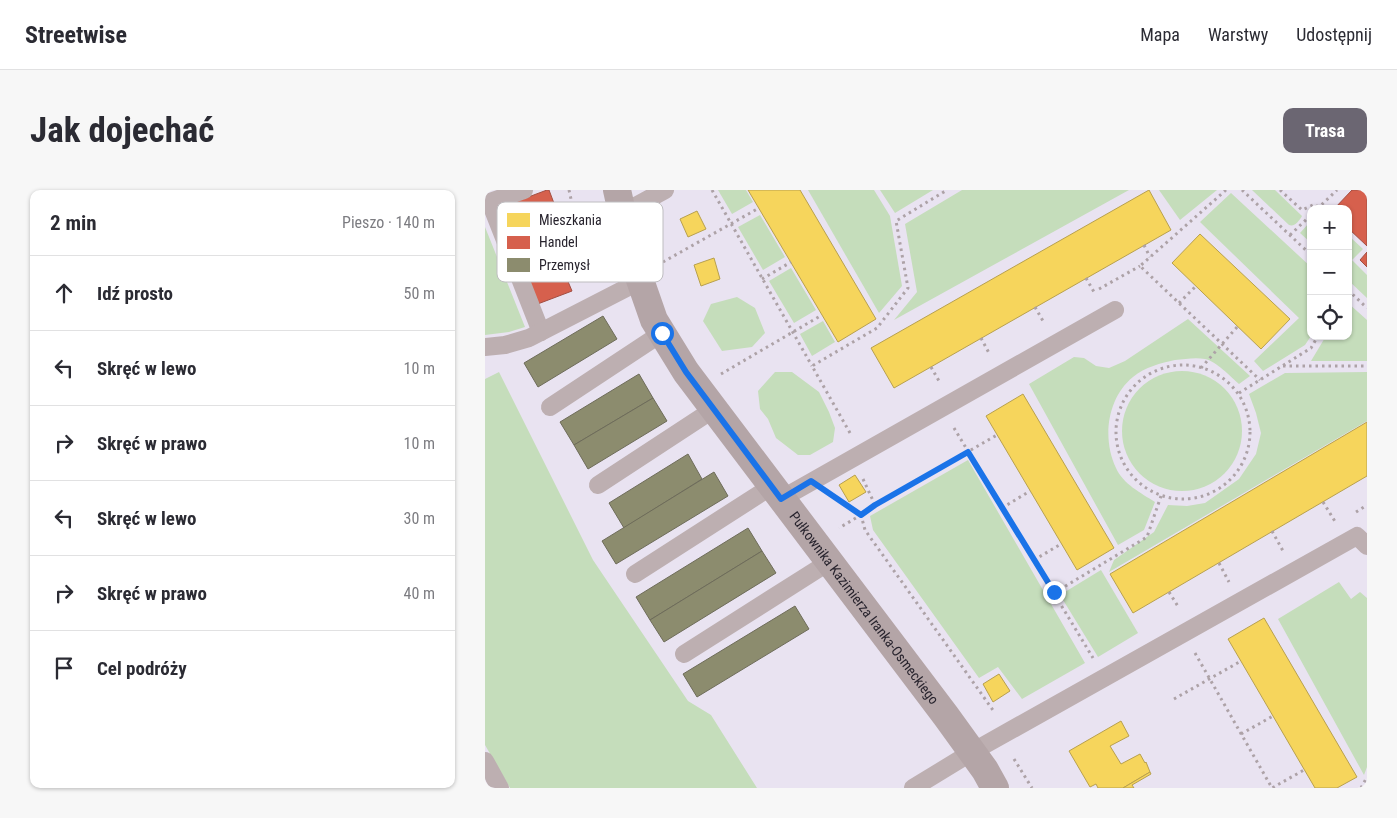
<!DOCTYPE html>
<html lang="pl">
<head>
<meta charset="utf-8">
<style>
	:root { --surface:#fff; --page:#f7f7f7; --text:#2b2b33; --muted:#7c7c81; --line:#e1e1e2; --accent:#6b6672 }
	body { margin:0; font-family:"Roboto Condensed",sans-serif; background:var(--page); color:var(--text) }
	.controls { position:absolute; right:15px; top:15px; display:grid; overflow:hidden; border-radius:10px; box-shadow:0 1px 4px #0004 }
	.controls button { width:45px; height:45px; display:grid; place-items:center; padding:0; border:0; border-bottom:1px solid var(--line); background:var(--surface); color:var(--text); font:25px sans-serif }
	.stop { position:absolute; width:15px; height:15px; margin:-11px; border:4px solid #1a73e8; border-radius:50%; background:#fff }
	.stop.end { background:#1a73e8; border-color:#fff; box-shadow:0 1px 5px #0008 }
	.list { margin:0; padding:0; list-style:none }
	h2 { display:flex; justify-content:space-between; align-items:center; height:65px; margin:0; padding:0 20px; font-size:21px }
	h2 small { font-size:16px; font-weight:400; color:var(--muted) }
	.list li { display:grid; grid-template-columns:32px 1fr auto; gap:15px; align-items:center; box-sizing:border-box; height:75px; padding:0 20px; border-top:1px solid var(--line) }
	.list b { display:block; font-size:19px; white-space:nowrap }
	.list em { font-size:16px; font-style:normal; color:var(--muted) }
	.icon { flex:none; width:28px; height:28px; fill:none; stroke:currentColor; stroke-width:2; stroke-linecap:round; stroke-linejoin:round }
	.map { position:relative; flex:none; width:882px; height:598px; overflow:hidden; border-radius:10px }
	header { display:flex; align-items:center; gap:30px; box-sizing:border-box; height:70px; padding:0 25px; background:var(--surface); border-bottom:1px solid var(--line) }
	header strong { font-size:24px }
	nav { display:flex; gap:28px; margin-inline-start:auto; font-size:18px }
	.intro { display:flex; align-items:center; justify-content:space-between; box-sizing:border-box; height:120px; padding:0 30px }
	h1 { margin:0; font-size:35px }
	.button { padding:12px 22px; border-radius:10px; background:var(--accent); color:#fff; font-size:18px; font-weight:700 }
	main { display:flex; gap:30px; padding:0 30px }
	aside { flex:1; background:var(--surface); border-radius:10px; box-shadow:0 1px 4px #0004 }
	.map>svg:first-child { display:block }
	.green { fill:#c5ddbb }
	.homes { fill:#f6d55c; stroke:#b8a04e }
	.shops { fill:#d6604d; stroke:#a24e43 }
	.industry { fill:#8c8c6e; stroke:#6e6c5a }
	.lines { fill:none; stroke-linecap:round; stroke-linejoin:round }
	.path { stroke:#ada2a7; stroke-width:3; stroke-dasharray:2.5 4; stroke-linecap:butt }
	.lane { stroke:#bdafb1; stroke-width:18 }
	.secondary { stroke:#b4a5a7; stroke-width:28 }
	.route { stroke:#1a73e8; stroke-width:6 }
	.labels { text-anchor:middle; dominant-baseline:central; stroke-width:5; stroke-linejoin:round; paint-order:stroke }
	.street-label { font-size:14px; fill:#27232d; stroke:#fff }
	.key { fill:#fff; stroke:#bebdc0; stroke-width:1 }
	.key-label { font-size:14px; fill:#27232d }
</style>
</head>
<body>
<header>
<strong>Streetwise</strong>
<nav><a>Mapa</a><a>Warstwy</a><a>Udostępnij</a></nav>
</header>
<div class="intro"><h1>Jak dojechać</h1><a class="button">Trasa</a></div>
<main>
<aside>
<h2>2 min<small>Pieszo · 140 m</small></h2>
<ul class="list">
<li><svg class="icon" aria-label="ahead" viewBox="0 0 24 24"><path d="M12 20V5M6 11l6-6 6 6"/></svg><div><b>Idź prosto</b></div><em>50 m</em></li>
<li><svg class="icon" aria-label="left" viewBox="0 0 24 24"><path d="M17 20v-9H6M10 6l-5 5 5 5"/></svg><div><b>Skręć w lewo</b></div><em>10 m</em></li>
<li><svg class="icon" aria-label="right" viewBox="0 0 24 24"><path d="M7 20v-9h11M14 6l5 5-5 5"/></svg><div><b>Skręć w prawo</b></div><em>10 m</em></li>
<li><svg class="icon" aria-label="left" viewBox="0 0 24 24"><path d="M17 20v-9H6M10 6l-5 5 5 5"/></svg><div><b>Skręć w lewo</b></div><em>30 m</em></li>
<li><svg class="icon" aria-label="right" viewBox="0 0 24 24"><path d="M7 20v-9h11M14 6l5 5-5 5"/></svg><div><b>Skręć w prawo</b></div><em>40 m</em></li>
<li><svg class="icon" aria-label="arrive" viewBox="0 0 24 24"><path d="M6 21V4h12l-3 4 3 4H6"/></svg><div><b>Cel podróży</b></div></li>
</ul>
</aside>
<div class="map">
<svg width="882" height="598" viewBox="0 0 882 598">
	<rect width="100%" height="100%" fill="#e9e3f1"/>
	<!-- green -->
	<g class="green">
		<polygon points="233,0 261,0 268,12 247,24"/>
		<polygon points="323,0 389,0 405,26 417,96 394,123"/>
		<polygon points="395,0 448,0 410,23"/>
		<polygon points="477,0 644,0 409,130 432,102 420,34"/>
		<polygon points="674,0 732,0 695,30"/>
		<path d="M767 0H790L817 26C814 31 810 37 804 35Z"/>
		<polygon points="746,3 826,77 826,146 820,155 778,181 769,171 814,128 715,32"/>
		<polygon points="275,25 300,67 278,80 253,37"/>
		<polygon points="824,33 826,34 826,53 815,43"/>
		<polygon points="0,37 40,137 24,142 0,145"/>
		<polygon points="863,45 878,59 867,70 882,85 882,108 863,90"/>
		<polygon points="306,78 331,120 309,133 284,91"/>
		<polygon points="252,107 270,118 280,143 267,157 237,161 218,131 226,114"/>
		<polygon points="863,113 882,130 882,171 826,171 841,146 863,146"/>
		<path d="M703 129 765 186 754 194C746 187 731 171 720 169 711 167 700 169 690 170 676 173 660 177 648 187 622 208 617 249 631 278 638 294 656 303 670 312L659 340 633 355 544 194 589 167 599 168 611 176 624 178 640 171Z"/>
		<polygon points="338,131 350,152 327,166 315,144"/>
		<circle cx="697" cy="241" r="60"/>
		<polygon points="14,182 108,370 203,511 226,525 272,598 25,598 0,555 0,189"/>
		<polygon points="290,182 307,182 334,202 344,222 350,238 348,252 325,265 313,265 291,248 283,229 275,219 273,201"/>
		<polygon points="882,182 882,231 624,382 629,370 669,342 683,315 702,316 720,313 754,289 771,264 776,243 771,223 764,204 800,183"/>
		<polygon points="483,270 600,473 537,509 513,477 494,488 388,340 385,326"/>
		<polygon points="616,380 653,443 613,467 575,405"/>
		<polygon points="854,392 866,409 875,402 882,408 882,577 879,585 793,429"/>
	</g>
	<!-- homes -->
	<g class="homes">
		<polygon points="263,0 315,0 391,129 353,152"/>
		<polygon points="664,0 686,40 409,198 386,158"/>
		<polygon points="212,21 221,39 203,47 195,29"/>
		<polygon points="715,44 805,129 776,159 687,73"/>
		<polygon points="229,68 235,89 216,96 209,75"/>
		<polygon points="538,204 629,358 592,380 501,226"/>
		<polygon points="882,232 882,286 648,423 625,384"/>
		<polygon points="370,285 381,302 364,312 354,295"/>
		<polygon points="779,428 872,587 852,598 830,598 743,449"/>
		<polygon points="514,484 525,501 508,512 498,494"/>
		<polygon points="636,531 644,546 625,556 636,574 655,564 660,573 661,572 665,582 638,598 613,598 611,594 605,597 584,561"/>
		<polygon points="665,582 666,584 647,595 649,598 638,598"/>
	</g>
	<!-- shops -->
	<g class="shops">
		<polygon points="62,0 64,0 93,77 79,82 87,101 50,115 14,18"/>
		<polygon points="867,0 882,0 882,56 863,38 863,19 849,19"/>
		<polygon points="882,62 882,77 875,70"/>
	</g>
	<!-- industry -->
	<g class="industry">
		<polygon points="118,126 132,149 53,197 39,173"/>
		<polygon points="154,184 168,208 89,255 75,232"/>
		<polygon points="168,208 182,231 103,279 89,255"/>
		<polygon points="203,264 217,289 139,338 124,313"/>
		<polygon points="229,282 243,306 131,374 117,351"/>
		<polygon points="263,338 277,361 165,430 151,407"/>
		<polygon points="277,361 291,383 179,452 165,430"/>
		<polygon points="310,416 324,439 212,507 198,484"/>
	</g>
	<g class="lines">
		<!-- path -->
		<g class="path">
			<polyline points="84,0 101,77 106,90"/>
			<polyline points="227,0 327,176"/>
			<polyline points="741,0 655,76 775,190"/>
			<polyline points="757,0 826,65"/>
			<polyline points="795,0 817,20 830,14 833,18"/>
			<polyline points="832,19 852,0"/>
			<polyline points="805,45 826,25"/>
			<polyline points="659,55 665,67"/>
			<polyline points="178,72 274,18"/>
			<polyline points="601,88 609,102"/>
			<polyline points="277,89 306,72"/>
			<polyline points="614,99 655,76"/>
			<polyline points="863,100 882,118"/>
			<polyline points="694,113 711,96"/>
			<polyline points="550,117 558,131"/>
			<polyline points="496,148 504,163"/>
			<circle cx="698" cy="242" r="67"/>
			<polyline points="798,176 882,176"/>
			<polyline points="446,177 454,191"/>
			<polyline points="716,178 753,136"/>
			<polyline points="236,184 337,125"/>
			<polyline points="754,203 826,158 833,146"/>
			<polyline points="469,238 608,468"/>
			<polyline points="365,243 327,176 392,138 423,98 411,31 462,0"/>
			<polyline points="378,289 390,315 376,325 380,340 510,523"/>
			<polyline points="349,306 376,325 354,338"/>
			<polyline points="838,312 851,333"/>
			<polyline points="390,315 512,245"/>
			<polyline points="517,318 545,301"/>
			<polyline points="871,322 882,315"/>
			<polyline points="787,341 798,361"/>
			<polyline points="549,370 576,354"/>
			<polyline points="734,373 744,392"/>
			<polyline points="684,402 694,418"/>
			<polyline points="569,403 662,347 676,306"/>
			<polyline points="710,463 787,598 819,580"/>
			<polyline points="689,509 756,471"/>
			<polyline points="756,544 788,526"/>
			<polyline points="529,569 547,598"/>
			<polyline points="876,598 882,587"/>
		</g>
		<!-- lane -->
		<g class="lane">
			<polyline points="39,0 5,12 56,142"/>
			<polyline points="136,24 180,0"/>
			<polyline points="0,157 20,155 44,148 155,91"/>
			<polyline points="65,217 177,143"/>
			<polyline points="113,295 229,219"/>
			<polyline points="296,309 630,120"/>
			<polyline points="150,384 287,296"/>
			<polyline points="199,464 344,372"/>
			<polyline points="0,571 15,598"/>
			<polyline points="428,598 487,562 872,346 882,356"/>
		</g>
		<!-- secondary -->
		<path class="secondary" id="s1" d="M132 0 147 67 169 130 201 182 461 526 500 580 510 598"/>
	</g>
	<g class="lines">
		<!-- route -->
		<polyline class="route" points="177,143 201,182 296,309 326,291 376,325 390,315 483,262 569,402"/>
	</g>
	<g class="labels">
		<!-- street labels -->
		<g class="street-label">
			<text stroke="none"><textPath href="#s1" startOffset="492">Pułkownika Kazimierza Iranka-Osmeckiego</textPath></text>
		</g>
	</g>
	<!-- legend -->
	<rect x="12" y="12" width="166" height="80" rx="8" class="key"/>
	<rect x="22" y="23" width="23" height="14" fill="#f6d55c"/>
	<rect x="22" y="46" width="23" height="13" fill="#d6604d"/>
	<rect x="22" y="68" width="23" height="14" fill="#8c8c6e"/>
	<g class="key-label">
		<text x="54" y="35">Mieszkania</text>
		<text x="54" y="57">Handel</text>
		<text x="54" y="80">Przemysł</text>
	</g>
</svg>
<div class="controls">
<button>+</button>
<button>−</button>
<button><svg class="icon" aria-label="locate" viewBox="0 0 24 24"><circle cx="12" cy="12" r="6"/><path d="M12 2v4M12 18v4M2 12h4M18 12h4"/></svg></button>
</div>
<div class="stop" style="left:177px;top:143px"></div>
<div class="stop end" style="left:569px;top:402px"></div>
</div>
</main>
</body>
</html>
